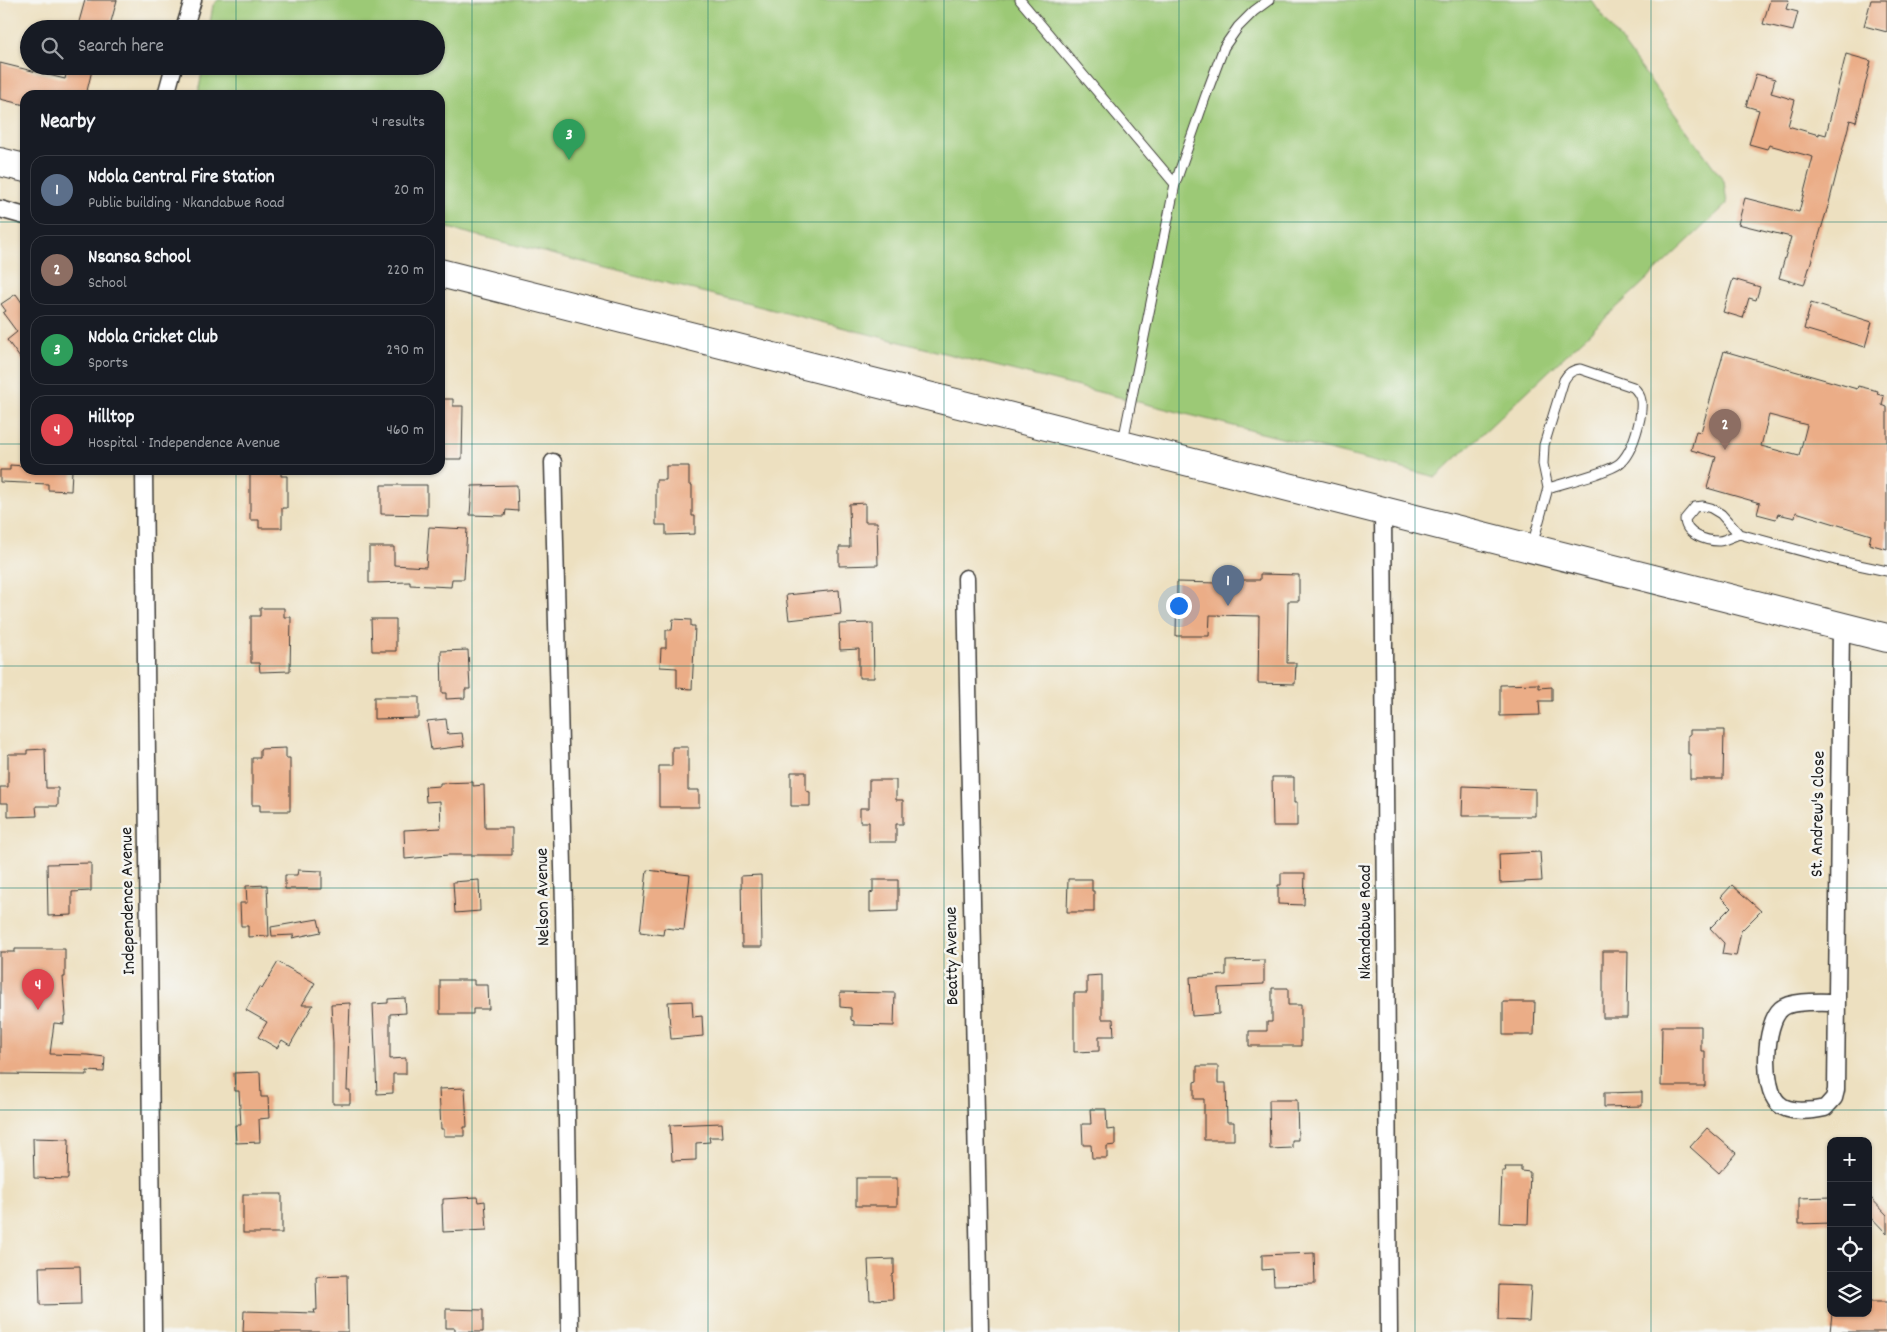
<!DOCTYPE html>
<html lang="en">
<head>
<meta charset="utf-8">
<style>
	:root { --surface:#171b24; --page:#242831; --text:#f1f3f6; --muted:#9ea1a6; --line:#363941; --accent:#db2777 }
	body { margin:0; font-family:Dekko,sans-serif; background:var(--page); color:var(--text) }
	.controls { position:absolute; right:15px; bottom:15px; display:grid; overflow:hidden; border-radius:10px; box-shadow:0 1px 4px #0004 }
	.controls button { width:45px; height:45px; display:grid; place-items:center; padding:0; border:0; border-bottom:1px solid var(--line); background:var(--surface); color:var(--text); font:25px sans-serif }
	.you { position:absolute; left:1178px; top:605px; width:18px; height:18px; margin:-12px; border:4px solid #fff; border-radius:50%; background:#1a73e8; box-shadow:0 0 0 8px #1a73e833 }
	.badge { display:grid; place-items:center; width:32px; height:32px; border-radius:50%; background:var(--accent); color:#fff; font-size:16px; font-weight:700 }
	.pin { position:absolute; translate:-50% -41px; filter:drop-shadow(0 1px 2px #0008) }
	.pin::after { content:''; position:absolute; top:26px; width:18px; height:15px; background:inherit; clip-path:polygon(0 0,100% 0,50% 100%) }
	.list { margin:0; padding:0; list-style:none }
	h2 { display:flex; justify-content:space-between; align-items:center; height:65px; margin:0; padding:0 20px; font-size:21px }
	h2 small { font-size:16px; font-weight:400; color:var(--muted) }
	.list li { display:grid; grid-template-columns:32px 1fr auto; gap:15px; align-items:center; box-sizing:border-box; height:70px; margin:0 10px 10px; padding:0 10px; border:1px solid var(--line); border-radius:15px }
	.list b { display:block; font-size:19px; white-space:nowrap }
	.list p { margin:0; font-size:16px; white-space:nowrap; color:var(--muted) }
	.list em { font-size:16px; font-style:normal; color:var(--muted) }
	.icon { flex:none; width:28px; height:28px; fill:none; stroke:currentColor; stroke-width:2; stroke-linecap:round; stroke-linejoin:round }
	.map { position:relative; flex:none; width:1887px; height:1332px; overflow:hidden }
	.search { position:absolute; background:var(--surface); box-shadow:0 1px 4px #0004; left:20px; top:20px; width:425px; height:55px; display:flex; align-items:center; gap:12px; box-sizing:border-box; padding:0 18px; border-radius:28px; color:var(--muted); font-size:19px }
	.panel { position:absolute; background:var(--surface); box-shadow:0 1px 4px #0004; left:20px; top:90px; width:425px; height:385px; border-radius:15px }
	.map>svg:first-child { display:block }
	.green { fill:#9cc976; stroke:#5c7249 }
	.building { fill:#ebad87; fill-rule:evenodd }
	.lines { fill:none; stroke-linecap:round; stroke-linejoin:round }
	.service-casing { stroke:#3b3935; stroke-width:11 }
	.minor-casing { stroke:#3b3935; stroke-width:19 }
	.trunk-casing { stroke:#3b3935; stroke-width:30 }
	.service { stroke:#fff; stroke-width:9 }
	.minor { stroke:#fff; stroke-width:16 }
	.trunk { stroke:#fff; stroke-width:28 }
	.grid { fill:none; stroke:#0f766e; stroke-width:1; stroke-opacity:0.55 }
	.labels { text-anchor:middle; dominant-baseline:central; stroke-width:5; stroke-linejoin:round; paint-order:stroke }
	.street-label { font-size:18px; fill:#1c1c1c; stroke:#f6f6f2 }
</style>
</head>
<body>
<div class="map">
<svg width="1887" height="1332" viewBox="0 0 1887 1332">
	<rect width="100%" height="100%" fill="#f6f6f2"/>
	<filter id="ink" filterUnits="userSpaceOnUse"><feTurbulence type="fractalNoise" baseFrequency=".02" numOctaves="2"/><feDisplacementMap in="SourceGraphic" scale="10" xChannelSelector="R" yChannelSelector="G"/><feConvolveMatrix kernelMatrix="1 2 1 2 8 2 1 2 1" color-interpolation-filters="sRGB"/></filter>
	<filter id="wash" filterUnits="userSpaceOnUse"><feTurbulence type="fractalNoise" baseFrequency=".0096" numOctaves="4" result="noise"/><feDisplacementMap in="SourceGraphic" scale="20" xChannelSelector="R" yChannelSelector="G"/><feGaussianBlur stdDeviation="1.12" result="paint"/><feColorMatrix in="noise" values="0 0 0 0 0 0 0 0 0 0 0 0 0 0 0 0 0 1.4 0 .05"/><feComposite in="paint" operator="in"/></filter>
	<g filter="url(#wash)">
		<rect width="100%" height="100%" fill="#ede0c0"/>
		<!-- green -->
		<polygon class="green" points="218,0 1591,0 1724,181 1727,204 1436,477 440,226 440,95 198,95 203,66 436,66 436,29 209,29 213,5"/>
		<g id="blocks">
			<!-- building -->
			<g class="building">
				<polygon points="85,0 117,0 109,29 77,29"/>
				<polygon points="1770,0 1789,0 1786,9 1798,12 1793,31 1763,24"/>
				<polygon points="1871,0 1887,0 1887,32 1864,26"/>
				<polygon points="1846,54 1871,61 1856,122 1850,120 1829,203 1804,285 1779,278 1791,237 1738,224 1745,198 1799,212 1813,157 1769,145 1767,149 1749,144 1759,110 1746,106 1756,74 1775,79 1771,93 1795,100 1788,126 1819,135 1819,133 1826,135"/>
				<polygon points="0,63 65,79 68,66 93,66 86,95 25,95 25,105 0,99"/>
				<polygon points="1733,279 1760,287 1756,300 1749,298 1743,318 1723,312"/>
				<polygon points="16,294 25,307 25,365 7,340 17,332 3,313 6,311 1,304"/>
				<polygon points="1811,303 1872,322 1865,347 1804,329"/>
				<path d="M1724 351 1857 389 1858 386 1878 391 1877 394 1884 396 1882 405 1887 407V549L1869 544 1871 535 1796 512 1795 518 1778 514 1776 519 1757 514 1760 503 1707 488 1716 457 1691 450 1696 431 1701 432ZM1769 415 1807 425 1799 456 1761 446Z"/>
				<polygon points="440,399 453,399 453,406 463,406 462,459 440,459"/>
				<polygon points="10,465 25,466 25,470 72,470 71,491 48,490 48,484 0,482 0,470 10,470"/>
				<polygon points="666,466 689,466 689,485 692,485 692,516 695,516 695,534 666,535 666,525 656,525 656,480 666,480"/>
				<polygon points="258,470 281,470 281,476 287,476 287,508 282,508 282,528 259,528 259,520 250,520 250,474 258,474"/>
				<polygon points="381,485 427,485 427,515 381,514"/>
				<polygon points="517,485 518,511 506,510 505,516 470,515 472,486"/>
				<polygon points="865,503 865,522 877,522 878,565 839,566 839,547 850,547 849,504"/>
				<polygon points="429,527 467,529 464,579 452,579 451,587 410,585 410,582 369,583 369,547 394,547 394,565 426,567"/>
				<polygon points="1260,574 1299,575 1299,601 1288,601 1287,663 1296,663 1295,684 1258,683 1259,616 1210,615 1209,636 1176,636 1177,582 1218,583 1218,580 1260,580"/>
				<polygon points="839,590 841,614 789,620 786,595"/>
				<polygon points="260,608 284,608 284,617 291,617 290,671 260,672 259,663 251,663 251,616 260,616"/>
				<polygon points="371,619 396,619 396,651 372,651"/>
				<polygon points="673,619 691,620 691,626 695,626 692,689 677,688 677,668 660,667 661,648 666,648 666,630 672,630"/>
				<polygon points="873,623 874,678 859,678 859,649 840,650 839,624"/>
				<polygon points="468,650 470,689 465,689 465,698 446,699 446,693 442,693 441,651"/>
				<polygon points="1539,684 1539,688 1552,687 1552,701 1539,701 1540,715 1500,716 1500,685"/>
				<polygon points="374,697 419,697 419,718 374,719"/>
				<polygon points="446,719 448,734 462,733 464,746 431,750 427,721"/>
				<polygon points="1690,730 1724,730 1723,779 1690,779 1690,754 1688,754 1688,735 1690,735"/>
				<polygon points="672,747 688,747 688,790 699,790 699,807 659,807 659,766 672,766"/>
				<polygon points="286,748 286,758 290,758 290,811 260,811 260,805 252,805 252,758 260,758 260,749"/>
				<polygon points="45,749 46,788 58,788 58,806 36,806 37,816 8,817 8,803 0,803 0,787 8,787 8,754 27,754 27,750"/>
				<polygon points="791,772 806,772 806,791 810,792 810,806 791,806"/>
				<polygon points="1272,777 1294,777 1294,803 1297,803 1297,826 1273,826"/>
				<polygon points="869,780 896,780 896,800 903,800 903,824 896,824 896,842 869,842 869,822 860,822 860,808 869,808"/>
				<polygon points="473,782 473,786 484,785 485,828 512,828 512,855 448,855 405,859 404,830 441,828 440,801 426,802 425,787 440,786 440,783"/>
				<polygon points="1463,786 1535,789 1535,816 1462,816"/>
				<polygon points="1540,852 1542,881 1500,883 1499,854"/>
				<polygon points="91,863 91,891 72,892 72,915 48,916 47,864"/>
				<polygon points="298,870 322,871 322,889 285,889 285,875 297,875"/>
				<polygon points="647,870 690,875 684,930 664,928 663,935 640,932"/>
				<polygon points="1281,873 1305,873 1304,905 1278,904 1278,885 1281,885"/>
				<polygon points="761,875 762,947 742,947 741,876"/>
				<polygon points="1068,879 1092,879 1092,891 1094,891 1094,912 1067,912"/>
				<polygon points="479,880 480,911 455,913 453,882"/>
				<polygon points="873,880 898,880 898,911 870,912 870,893 873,892"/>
				<polygon points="267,885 269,936 248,937 248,926 241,926 240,903 247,903 246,886"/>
				<polygon points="1732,885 1761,911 1741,931 1736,956 1722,954 1724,943 1710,928 1731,907 1721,897"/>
				<polygon points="318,919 321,932 292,938 294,935 272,936 271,927"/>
				<polygon points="15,949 65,949 65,977 63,977 66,1016 64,1016 64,1024 54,1023 50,1054 88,1055 105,1057 104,1072 87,1071 87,1075 0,1074 0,952 15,952"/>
				<polygon points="1603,951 1628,951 1627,1018 1603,1018"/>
				<polygon points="1264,960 1264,984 1242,985 1242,987 1218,988 1219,1014 1192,1016 1190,977 1226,975 1226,961"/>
				<polygon points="278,962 315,983 302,1005 313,1005 290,1045 282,1040 277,1048 258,1037 267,1022 246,1010 259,987 262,989"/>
				<polygon points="1102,975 1102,1019 1113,1019 1114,1036 1099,1036 1099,1051 1074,1052 1074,993 1087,993 1087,976"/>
				<polygon points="440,980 474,980 474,985 488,985 489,1009 473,1009 473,1014 440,1014"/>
				<polygon points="1272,988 1288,988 1288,1005 1301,1005 1301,1046 1249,1046 1249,1031 1267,1031 1267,1022 1272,1022"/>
				<polygon points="840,992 895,993 894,1026 854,1025 854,1021 851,1020 851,1008 840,1007"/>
				<polygon points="405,998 406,1013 390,1014 390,1059 406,1058 406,1074 393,1074 393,1093 377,1094 373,1004 388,1003 388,999"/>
				<polygon points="692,1001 693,1017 702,1016 703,1036 671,1039 668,1002"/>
				<polygon points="1503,1002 1535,1002 1534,1035 1503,1035"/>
				<polygon points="350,1003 347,1090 350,1090 350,1104 333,1104 333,1043 331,1004"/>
				<polygon points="1662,1026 1701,1026 1701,1051 1705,1051 1705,1086 1661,1086"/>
				<polygon points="1197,1066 1218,1066 1218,1083 1226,1083 1227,1122 1234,1122 1234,1140 1204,1140 1204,1099 1194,1099 1194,1082 1197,1081"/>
				<polygon points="260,1072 261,1097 268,1097 269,1118 259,1119 260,1142 236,1143 235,1125 241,1125 239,1091 235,1091 234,1073"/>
				<polygon points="465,1088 467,1127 464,1127 464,1136 444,1136 444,1129 441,1129 439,1089"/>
				<polygon points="1642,1092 1642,1106 1604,1107 1604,1093"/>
				<polygon points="1269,1100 1297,1100 1298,1140 1292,1140 1292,1148 1270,1149"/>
				<polygon points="1090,1109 1106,1109 1107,1130 1115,1129 1115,1145 1107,1146 1107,1158 1092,1158 1091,1145 1083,1145 1082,1124 1091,1124"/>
				<polygon points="722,1123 723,1137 709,1137 710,1142 696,1143 696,1160 672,1161 670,1125"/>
				<polygon points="1707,1128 1736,1153 1719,1173 1690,1147"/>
				<polygon points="33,1138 69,1139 68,1179 34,1178"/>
				<polygon points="1505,1167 1521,1167 1521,1171 1530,1172 1528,1224 1500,1223 1502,1171 1506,1171"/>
				<rect x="856" y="1178" width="41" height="28"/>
				<rect x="243" y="1194" width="39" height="39"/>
				<polygon points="1868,1195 1887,1215 1887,1234 1868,1214"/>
				<polygon points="477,1197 478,1202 485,1201 487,1230 443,1232 442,1204 443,1204 443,1199"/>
				<polygon points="1831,1197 1831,1223 1799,1224 1799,1198"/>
				<polygon points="1314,1253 1315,1284 1274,1285 1273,1269 1262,1270 1262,1255"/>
				<polygon points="894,1259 894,1274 892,1275 893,1299 870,1300 868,1260"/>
				<polygon points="80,1266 81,1304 40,1305 39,1267"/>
				<polygon points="347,1275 348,1332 243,1332 244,1311 315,1313 314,1310 317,1310 316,1276"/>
				<polygon points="1499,1285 1531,1286 1529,1321 1498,1320"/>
				<polygon points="1868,1302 1887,1302 1887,1332 1830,1332 1832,1313 1868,1313"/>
				<polygon points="446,1309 483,1310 483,1332 455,1332 455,1328 446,1328"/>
			</g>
		</g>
	</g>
	<g filter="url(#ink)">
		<use href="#blocks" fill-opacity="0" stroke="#3b3935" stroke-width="1"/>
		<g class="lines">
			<!-- service casing -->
			<g class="service-casing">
				<g id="service">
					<polyline points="1020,0 1175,184"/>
					<polyline points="1123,441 1175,184 1206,95 1224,47 1238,27 1254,11 1269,0"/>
					<path d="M1739 534C1733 536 1726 540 1719 541 1705 541 1685 534 1685 519L1695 507 1703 506 1711 508 1721 514 1739 534 1835 560 1887 571"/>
					<path d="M1532 546 1548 488 1543 464 1544 445 1564 380C1568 373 1572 370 1580 369L1633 387C1643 396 1642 404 1640 418 1637 432 1631 453 1620 463 1610 472 1563 483 1548 488"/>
				</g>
			</g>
			<!-- minor casing -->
			<g class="minor-casing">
				<g id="minor">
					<polyline points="184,29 193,0"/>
					<polyline points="166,95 174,66"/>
					<polyline points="0,209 25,216"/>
					<polyline points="553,462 564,907 570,1332"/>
					<polyline points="144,470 153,1332"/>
					<polyline points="1383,511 1389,1332"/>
					<polyline points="966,578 980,1332"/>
					<path d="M1836 1002C1822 1002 1791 1000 1781 1009 1764 1024 1762 1088 1778 1103 1788 1114 1812 1111 1825 1108L1834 1098 1836 1090 1841 627"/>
				</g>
			</g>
			<!-- trunk casing -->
			<g class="trunk-casing">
				<g id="trunk">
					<polyline points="0,162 25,168"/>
					<polyline points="440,273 1887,638"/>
				</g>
			</g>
			<!-- service -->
			<use href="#service" class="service"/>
			<!-- minor -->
			<use href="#minor" class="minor"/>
			<!-- trunk -->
			<use href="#trunk" class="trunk"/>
		</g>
	</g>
	<!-- grid -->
	<path class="grid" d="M236 0V29M472 0V1332M708 0V1332M944 0V1332M1179 0V1332M1415 0V1332M1651 0V1332M236 66V95M0 222H25M440 222H1887M0 444H25M440 444H1887M236 470V1332M0 666H1887M0 888H1887M0 1110H1887"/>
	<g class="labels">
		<!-- street labels -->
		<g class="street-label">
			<text transform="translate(1819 814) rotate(-89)">St. Andrew's Close</text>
			<text transform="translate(544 897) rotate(-91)">Nelson Avenue</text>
			<text transform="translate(129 901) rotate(-91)">Independence Avenue</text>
			<text transform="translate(1366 922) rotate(-90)">Nkandabwe Road</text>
			<text transform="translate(953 956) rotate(-91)">Beatty Avenue</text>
		</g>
	</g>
</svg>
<div class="controls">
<button>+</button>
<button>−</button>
<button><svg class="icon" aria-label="locate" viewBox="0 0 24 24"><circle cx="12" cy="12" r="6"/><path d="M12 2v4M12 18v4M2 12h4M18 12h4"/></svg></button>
<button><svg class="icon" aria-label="layers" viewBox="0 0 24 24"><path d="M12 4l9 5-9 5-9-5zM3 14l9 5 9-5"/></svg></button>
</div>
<div class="you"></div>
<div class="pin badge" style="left:1228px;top:606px;background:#5c6f8a">1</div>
<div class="pin badge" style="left:1725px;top:450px;background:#8d6e63">2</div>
<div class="pin badge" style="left:569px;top:160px;background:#2e9e5b">3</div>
<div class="pin badge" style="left:38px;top:1010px;background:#e0444e">4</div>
<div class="search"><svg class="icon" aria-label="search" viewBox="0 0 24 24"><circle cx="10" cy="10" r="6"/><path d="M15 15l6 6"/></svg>Search here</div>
<section class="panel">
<h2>Nearby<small>4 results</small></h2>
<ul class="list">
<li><span class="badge" style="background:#5c6f8a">1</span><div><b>Ndola Central Fire Station</b><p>Public building · Nkandabwe Road</p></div><em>20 m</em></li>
<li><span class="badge" style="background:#8d6e63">2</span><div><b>Nsansa School</b><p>School</p></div><em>220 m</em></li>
<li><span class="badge" style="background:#2e9e5b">3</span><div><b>Ndola Cricket Club</b><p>Sports</p></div><em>290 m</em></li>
<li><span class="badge" style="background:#e0444e">4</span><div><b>Hilltop</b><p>Hospital · Independence Avenue</p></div><em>460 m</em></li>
</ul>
</section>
</div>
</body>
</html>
